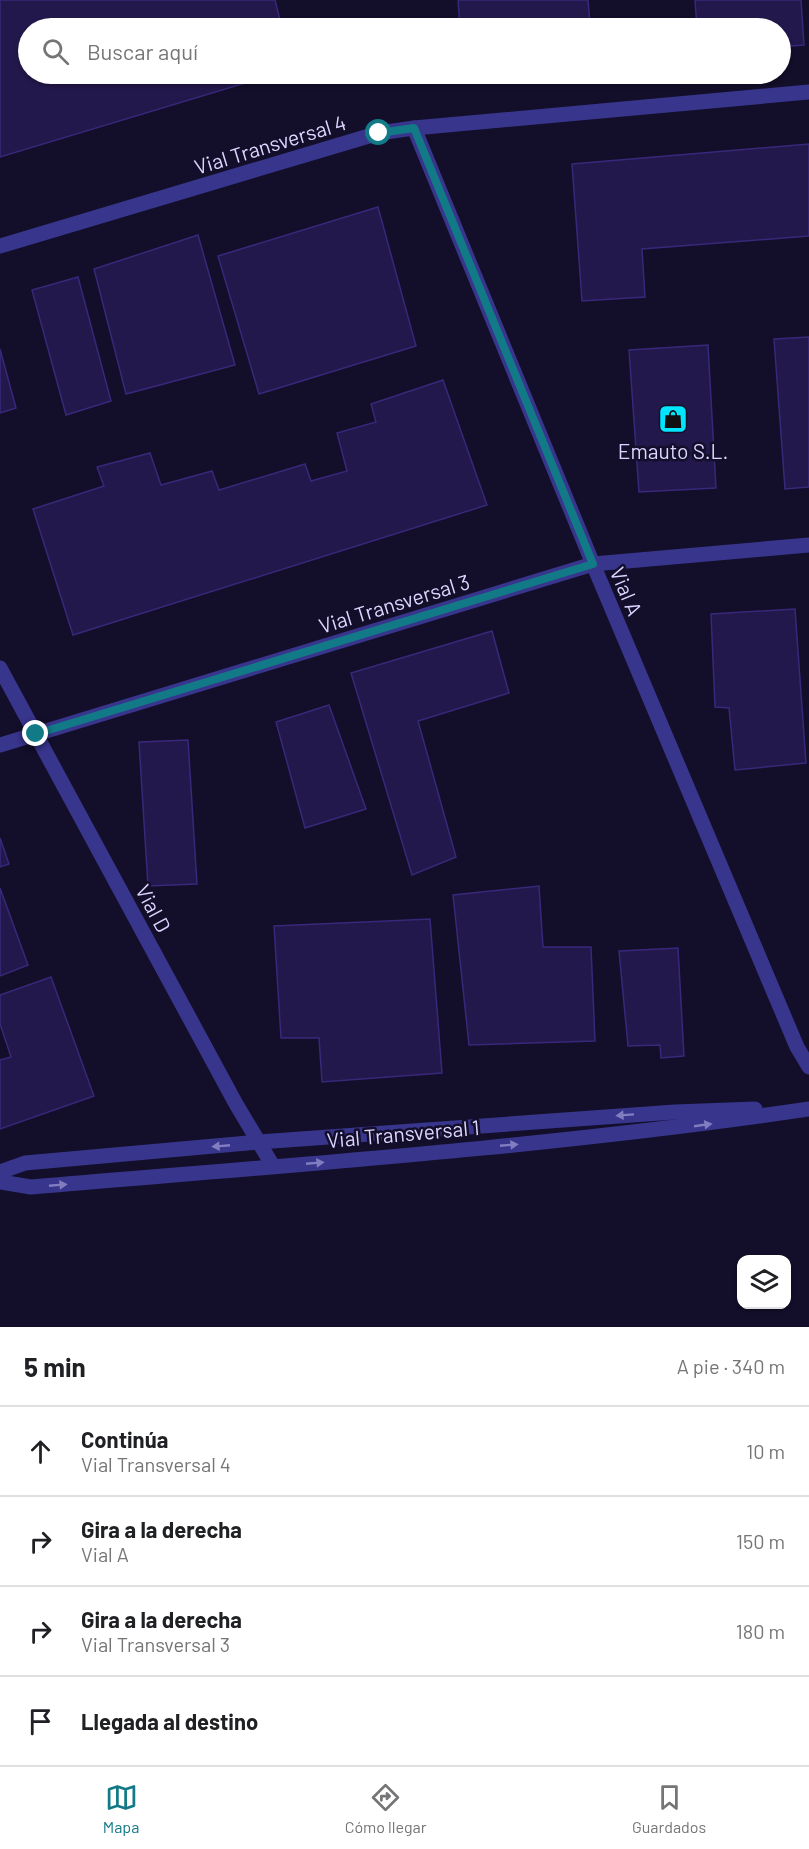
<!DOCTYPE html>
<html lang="es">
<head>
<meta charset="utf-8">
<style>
	:root { --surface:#fff; --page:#f6f6f6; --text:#202124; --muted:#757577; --line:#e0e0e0; --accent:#127987 }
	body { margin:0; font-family:Barlow,sans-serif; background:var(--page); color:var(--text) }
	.controls { position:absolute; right:18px; bottom:18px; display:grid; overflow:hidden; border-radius:12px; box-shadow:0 2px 4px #0004 }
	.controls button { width:54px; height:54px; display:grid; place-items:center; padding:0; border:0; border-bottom:2px solid var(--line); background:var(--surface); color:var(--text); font:30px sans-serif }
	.stop { position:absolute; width:18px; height:18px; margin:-14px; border:4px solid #127987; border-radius:50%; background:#fff }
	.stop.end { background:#127987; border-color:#fff; box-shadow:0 2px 6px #0008 }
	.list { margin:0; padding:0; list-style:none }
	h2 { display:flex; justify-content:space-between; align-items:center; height:78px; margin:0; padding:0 24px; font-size:26px }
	h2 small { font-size:20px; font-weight:400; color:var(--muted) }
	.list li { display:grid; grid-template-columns:39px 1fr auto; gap:18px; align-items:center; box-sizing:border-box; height:90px; padding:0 24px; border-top:2px solid var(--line) }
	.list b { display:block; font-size:22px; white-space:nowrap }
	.list p { margin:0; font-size:20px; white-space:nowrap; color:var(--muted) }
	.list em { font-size:20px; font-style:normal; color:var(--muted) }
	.icon { flex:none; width:33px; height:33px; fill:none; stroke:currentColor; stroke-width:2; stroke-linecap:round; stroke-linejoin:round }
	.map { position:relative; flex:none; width:809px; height:1327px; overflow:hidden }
	.search { position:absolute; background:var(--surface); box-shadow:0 2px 4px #0004; left:18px; right:18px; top:18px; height:66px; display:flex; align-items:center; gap:15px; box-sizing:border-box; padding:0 21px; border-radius:33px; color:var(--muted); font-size:22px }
	.sheet { height:438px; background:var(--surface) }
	nav { display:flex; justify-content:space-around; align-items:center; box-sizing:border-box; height:84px; border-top:2px solid var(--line); background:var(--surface); font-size:16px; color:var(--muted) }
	nav a { display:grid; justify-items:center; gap:3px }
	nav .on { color:var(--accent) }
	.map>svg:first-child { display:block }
	.building { fill:#23184c; stroke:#38287a; stroke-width:1.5 }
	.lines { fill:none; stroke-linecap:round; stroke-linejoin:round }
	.minor { stroke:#38358c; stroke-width:15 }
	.oneway { fill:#817dc0 }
	.route { stroke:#127987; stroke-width:8 }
	.labels { text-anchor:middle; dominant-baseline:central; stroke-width:5; stroke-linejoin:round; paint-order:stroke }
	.street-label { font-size:21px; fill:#dbd6ff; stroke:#130e29 }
	.poi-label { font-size:21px; fill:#dbd6ff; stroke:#130e29 }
</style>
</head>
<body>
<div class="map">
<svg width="809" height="1327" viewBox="0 0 809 1327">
	<rect width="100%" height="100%" fill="#130e29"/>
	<!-- building -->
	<g class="building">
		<polygon points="0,0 275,0 282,28 28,28 28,74 275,74 0,157"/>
		<polygon points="458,0 588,0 590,24 544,28 460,28"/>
		<polygon points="695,0 801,0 804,45 780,47 780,28 697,28"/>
		<polygon points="809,144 809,236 642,249 645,297 582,301 572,164"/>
		<polygon points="378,207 416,346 259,394 218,256"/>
		<polygon points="198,235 235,365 126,394 94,269"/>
		<polygon points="78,277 111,401 66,415 32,290"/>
		<polygon points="809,337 809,487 785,489 774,339"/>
		<polygon points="708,345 716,488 639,492 629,350"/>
		<polygon points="0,349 16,408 0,413"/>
		<polygon points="443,380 487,505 73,635 33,509 104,486 97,467 150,453 161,485 212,471 219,490 305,464 311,481 347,471 337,433 376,422 371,404"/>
		<polygon points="795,609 806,763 735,770 729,708 715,707 711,614"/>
		<polygon points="492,631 509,693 418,721 456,857 412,875 351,673"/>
		<polygon points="329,705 366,809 305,828 276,722"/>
		<polygon points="188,740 197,884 148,886 139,742"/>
		<polygon points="0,838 9,864 0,867"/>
		<polygon points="539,886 543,947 591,947 595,1041 469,1045 453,895"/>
		<polygon points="0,888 28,965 0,976"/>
		<polygon points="430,919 442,1073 322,1082 319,1038 281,1038 274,926"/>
		<polygon points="678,948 684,1056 661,1058 660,1045 628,1046 619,951"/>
		<polygon points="51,977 94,1096 0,1129 0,1060 11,1057 0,1024 0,995"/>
	</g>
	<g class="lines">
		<!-- minor -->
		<g class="minor">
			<polyline points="414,128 593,564 797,1047 809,1067"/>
			<polyline points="0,246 379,133 414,128 809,92"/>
			<polyline points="0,668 236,1104 273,1166"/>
			<polyline points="0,745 593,564 809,545"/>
			<polyline points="0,1172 25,1163 259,1142 675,1112 755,1109"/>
			<path d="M0 1182 31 1187C291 1165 551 1147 809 1109"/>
		</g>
	</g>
	<!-- one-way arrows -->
	<defs><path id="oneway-solid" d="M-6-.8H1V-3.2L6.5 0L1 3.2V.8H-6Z" transform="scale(1.5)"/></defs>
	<g class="oneway">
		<use href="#oneway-solid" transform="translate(625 1115) rotate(176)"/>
		<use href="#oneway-solid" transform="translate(703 1125) rotate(-8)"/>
		<use href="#oneway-solid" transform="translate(509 1145) rotate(-5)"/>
		<use href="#oneway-solid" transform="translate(221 1146) rotate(175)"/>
		<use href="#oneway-solid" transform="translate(315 1163) rotate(-5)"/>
		<use href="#oneway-solid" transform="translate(58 1185) rotate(-5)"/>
	</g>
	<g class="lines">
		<!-- route -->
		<polyline class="route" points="36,734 593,564 414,128 379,133"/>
	</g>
	<!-- icons -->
	<defs>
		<g id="shop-square" transform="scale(1.5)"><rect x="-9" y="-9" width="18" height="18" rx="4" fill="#02e5ff" stroke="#130e29"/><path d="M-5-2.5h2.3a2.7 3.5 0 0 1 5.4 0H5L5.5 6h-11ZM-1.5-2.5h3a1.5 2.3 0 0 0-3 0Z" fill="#111"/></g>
	</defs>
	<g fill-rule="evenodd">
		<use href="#shop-square" x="673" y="419"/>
	</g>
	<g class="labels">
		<!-- street labels -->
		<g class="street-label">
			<text transform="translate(270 144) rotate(-17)">Vial Transversal 4</text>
			<text transform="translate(627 591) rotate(67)">Vial A</text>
			<text transform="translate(394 603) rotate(-17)">Vial Transversal 3</text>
			<text transform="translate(154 908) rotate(62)">Vial D</text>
			<text transform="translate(403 1133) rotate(-5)">Vial Transversal 1</text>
		</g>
		<!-- poi labels -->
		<g class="poi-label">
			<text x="673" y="450">Emauto S.L.</text>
		</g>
	</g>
</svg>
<div class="controls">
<button><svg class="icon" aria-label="layers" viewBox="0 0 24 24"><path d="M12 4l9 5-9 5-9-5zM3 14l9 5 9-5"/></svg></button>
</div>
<div class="stop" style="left:379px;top:133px"></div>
<div class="stop end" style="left:36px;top:734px"></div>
<div class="search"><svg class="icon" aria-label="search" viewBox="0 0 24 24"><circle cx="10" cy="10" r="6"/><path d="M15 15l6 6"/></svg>Buscar aquí</div>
</div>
<section class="sheet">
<h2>5 min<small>A pie · 340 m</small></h2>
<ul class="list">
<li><svg class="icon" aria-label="ahead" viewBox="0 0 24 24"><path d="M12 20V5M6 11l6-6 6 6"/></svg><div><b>Continúa</b><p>Vial Transversal 4</p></div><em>10 m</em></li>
<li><svg class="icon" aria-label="right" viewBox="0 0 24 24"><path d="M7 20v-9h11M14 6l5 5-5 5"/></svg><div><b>Gira a la derecha</b><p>Vial A</p></div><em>150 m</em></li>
<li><svg class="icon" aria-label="right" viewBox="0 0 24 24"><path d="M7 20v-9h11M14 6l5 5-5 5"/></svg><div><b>Gira a la derecha</b><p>Vial Transversal 3</p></div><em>180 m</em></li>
<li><svg class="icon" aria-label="arrive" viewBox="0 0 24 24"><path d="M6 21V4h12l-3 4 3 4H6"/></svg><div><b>Llegada al destino</b></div></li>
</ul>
</section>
<nav>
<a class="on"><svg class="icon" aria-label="map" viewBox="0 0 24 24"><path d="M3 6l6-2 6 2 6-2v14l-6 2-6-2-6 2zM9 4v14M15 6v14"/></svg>Mapa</a>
<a><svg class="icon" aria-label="directions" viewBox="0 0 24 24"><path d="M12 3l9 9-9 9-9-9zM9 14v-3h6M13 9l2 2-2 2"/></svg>Cómo llegar</a>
<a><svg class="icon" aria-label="saved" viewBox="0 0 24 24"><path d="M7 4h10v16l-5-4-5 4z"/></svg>Guardados</a>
</nav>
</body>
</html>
